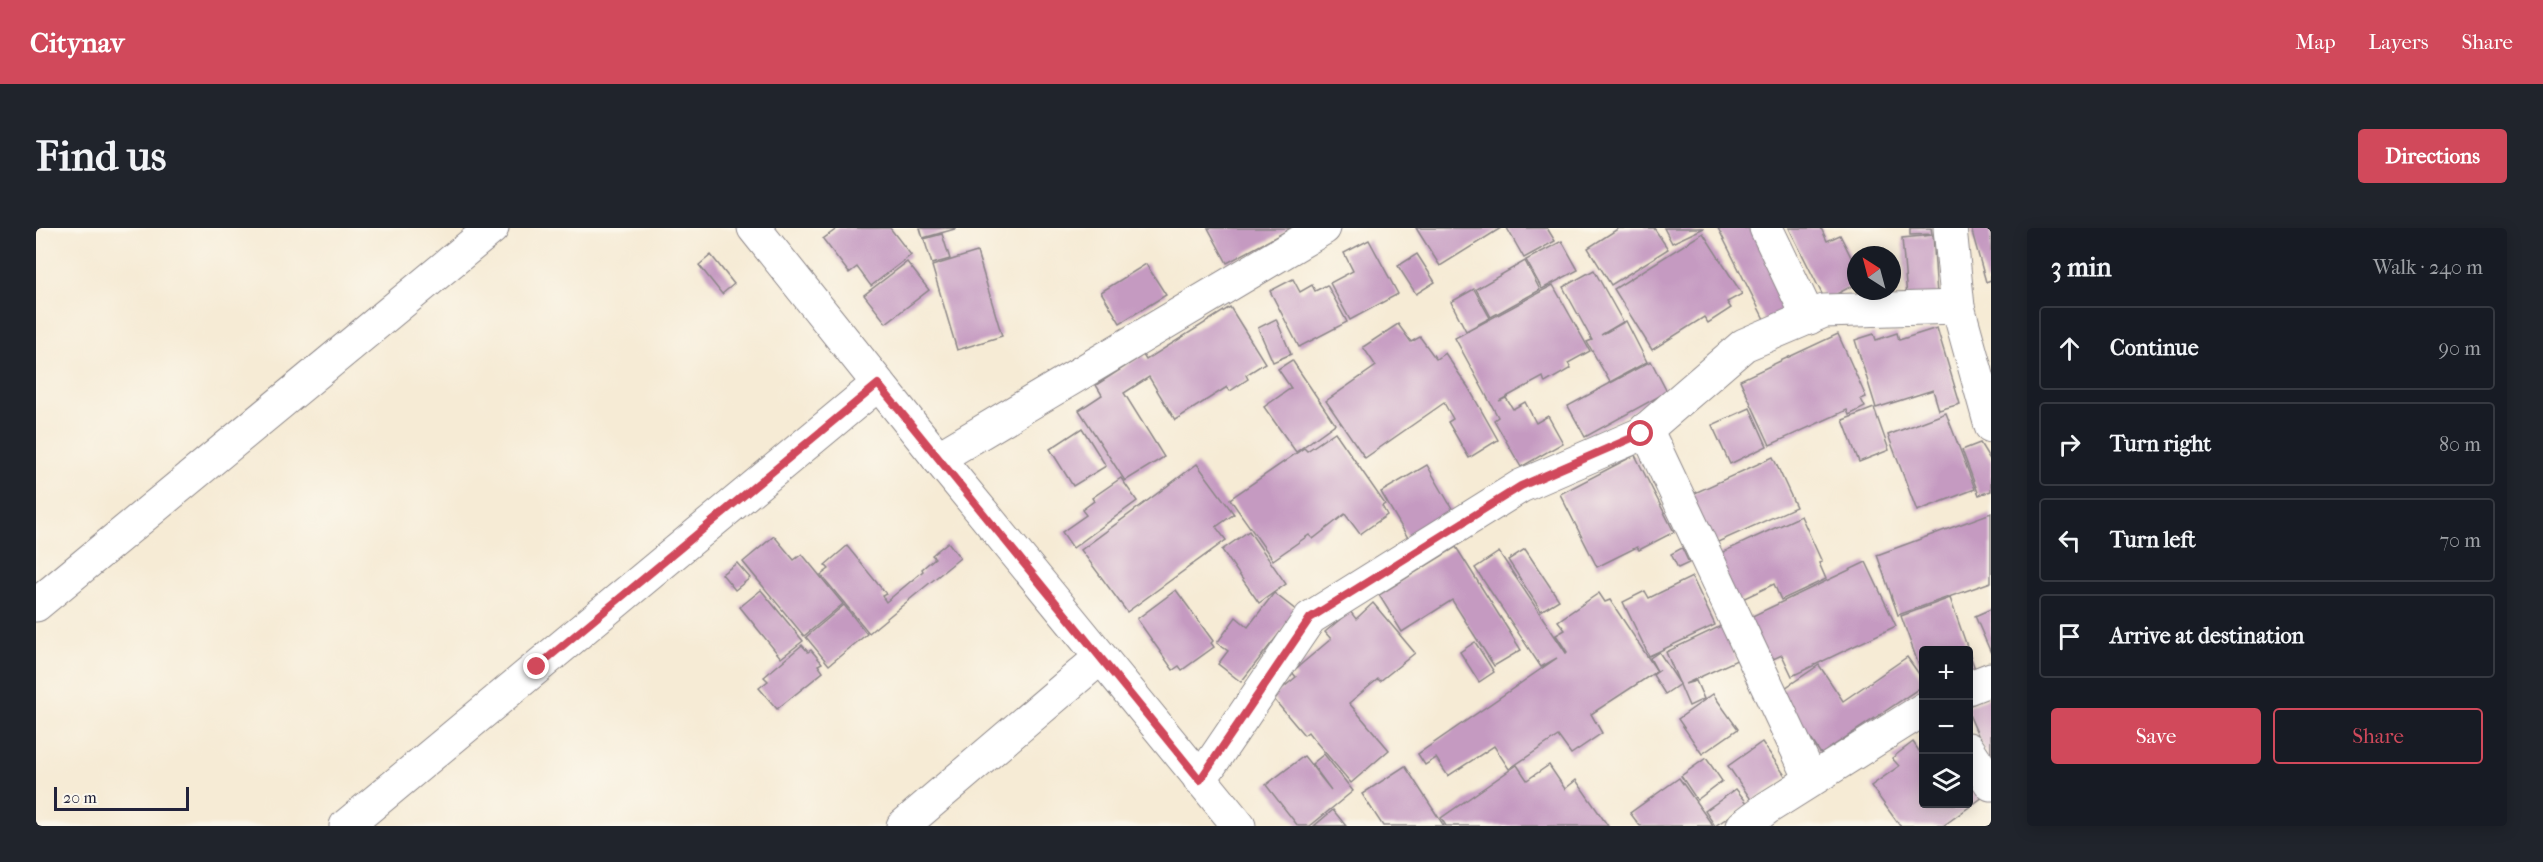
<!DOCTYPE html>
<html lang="en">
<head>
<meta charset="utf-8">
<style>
	:root { --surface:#171b24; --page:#20242c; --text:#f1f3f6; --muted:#9ea1a6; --line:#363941; --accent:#d1495b }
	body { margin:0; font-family:"IM FELL French Canon",serif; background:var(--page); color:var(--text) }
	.controls { position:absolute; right:18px; bottom:18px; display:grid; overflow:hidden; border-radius:6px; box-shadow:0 3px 15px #0003 }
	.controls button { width:54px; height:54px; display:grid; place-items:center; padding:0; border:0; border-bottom:2px solid var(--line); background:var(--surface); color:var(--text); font:30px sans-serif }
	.compass { position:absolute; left:1811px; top:18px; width:54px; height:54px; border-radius:50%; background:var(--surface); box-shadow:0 3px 15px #0003; rotate:324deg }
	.scale { position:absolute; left:18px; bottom:15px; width:135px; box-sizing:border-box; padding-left:6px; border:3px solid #22223b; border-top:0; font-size:16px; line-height:21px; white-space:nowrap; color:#22223b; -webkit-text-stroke:4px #fbf7ec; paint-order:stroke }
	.stop { position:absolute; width:18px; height:18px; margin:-14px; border:4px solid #d1495b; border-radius:50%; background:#fff }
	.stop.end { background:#d1495b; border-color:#fff; box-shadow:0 2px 6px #0008 }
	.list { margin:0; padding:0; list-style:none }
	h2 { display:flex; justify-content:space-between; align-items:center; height:78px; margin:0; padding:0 24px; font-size:26px }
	h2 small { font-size:20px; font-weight:400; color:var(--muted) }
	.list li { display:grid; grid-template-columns:39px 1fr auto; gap:18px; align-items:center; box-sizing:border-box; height:84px; margin:0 12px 12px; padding:0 12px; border:2px solid var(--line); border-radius:6px }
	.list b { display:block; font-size:22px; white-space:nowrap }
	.list em { font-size:20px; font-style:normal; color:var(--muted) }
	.actions { display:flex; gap:12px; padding:18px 24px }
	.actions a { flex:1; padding:14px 0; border:2px solid var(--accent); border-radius:6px; text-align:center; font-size:21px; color:var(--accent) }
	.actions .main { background:var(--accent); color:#fff }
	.icon { flex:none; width:33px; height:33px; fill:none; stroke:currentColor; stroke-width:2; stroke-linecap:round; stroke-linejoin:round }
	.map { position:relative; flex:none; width:1955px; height:598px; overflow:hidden; border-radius:6px }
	header { display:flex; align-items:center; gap:36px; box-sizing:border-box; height:84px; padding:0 30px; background:var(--accent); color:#fff }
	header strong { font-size:28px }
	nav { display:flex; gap:33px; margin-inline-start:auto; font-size:21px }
	.intro { display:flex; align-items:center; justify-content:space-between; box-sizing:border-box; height:144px; padding:0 36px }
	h1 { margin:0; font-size:42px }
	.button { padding:15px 27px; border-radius:6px; background:var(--accent); color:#fff; font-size:21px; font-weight:700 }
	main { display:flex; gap:36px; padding:0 36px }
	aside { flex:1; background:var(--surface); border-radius:6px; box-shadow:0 3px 15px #0003 }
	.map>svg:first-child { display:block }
	.building { fill:#c59ac1 }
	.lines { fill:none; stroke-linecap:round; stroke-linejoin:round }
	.minor-casing { stroke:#8c8688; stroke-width:35 }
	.tertiary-casing { stroke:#8c8688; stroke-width:35 }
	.minor { stroke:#fff; stroke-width:33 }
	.tertiary { stroke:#fff; stroke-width:33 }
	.route { stroke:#d1495b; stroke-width:8 }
</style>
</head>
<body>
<header>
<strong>Citynav</strong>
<nav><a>Map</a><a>Layers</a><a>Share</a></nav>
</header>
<div class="intro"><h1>Find us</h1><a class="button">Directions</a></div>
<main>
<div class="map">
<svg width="1955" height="598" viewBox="0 0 1955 598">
	<rect width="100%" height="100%" fill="#fbf7ec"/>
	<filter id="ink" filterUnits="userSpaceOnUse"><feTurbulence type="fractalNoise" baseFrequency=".0167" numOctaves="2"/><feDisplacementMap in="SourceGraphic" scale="12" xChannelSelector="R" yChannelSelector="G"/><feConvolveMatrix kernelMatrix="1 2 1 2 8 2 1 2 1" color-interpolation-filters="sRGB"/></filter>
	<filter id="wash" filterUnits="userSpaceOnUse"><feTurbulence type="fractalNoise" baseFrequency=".008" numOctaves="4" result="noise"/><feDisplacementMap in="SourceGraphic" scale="24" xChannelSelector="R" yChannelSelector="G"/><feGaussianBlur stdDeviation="1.35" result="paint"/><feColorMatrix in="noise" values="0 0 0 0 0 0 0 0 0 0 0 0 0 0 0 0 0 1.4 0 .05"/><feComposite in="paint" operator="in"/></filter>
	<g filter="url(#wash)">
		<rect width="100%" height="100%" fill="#f6ebd5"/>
		<g id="blocks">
			<!-- building -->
			<g class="building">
				<polygon points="802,0 854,0 875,27 835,58 821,39 813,45 787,11"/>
				<polygon points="884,0 919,0 919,1 887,10"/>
				<polygon points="1172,0 1256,0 1191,35"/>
				<polygon points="1380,0 1465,0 1404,38"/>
				<polygon points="1471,0 1511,0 1519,13 1488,30"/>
				<polygon points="1583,0 1618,0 1632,21 1575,57 1552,20"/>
				<polygon points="1628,0 1668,0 1636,15"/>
				<polygon points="1682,0 1717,0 1757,80 1729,93"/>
				<polygon points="1753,0 1785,0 1791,13 1804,7 1820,39 1820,56 1789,72"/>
				<polygon points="1874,0 1895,0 1896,6 1874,7"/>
				<polygon points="1935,0 1955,0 1955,52 1950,54"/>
				<polygon points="1667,5 1706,66 1691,74 1695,80 1672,95 1668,89 1616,122 1578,61"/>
				<polygon points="906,6 914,31 896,36 888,11"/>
				<polygon points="1897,7 1901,67 1871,69 1866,10"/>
				<polygon points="1333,12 1362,66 1314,92 1294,55 1317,43 1308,25"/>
				<polygon points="1526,13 1542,42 1506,61 1490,32"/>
				<polygon points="941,24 966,108 921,122 896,38"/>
				<polygon points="1381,26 1399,54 1380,66 1362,38"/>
				<polygon points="675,27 698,56 686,66 663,37"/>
				<polygon points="1489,33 1504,62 1455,89 1440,61"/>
				<polygon points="871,34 893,62 850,95 828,67"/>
				<polygon points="1110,36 1130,67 1084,95 1065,64"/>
				<polygon points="1558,42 1587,94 1565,107 1590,93 1611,134 1574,154 1551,114 1556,112 1527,59"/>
				<polygon points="1257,51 1264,64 1276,57 1279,63 1291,57 1311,94 1263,119 1234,63"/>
				<polygon points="1517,57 1554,123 1532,135 1535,140 1509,155 1507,149 1463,173 1470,170 1477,181 1489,174 1500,195 1512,188 1527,215 1485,239 1458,192 1462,189 1419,110"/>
				<polygon points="1438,61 1454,90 1430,103 1415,74"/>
				<polygon points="1194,79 1229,135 1210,147 1212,151 1194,163 1191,159 1139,192 1113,149 1088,165 1128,229 1089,253 1043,182 1066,167 1060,157 1107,127 1110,132"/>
				<polygon points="1240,91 1255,126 1237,134 1222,100"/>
				<polygon points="1362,96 1375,114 1384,109 1400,131 1409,125 1432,159 1462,212 1433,230 1412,194 1417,191 1408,175 1329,230 1290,173 1340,138 1327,119"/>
				<polygon points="1901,100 1924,176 1903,182 1897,162 1840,180 1819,112 1838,106 1840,112 1861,105 1863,112"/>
				<polygon points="1802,106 1830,169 1825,171 1829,179 1813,187 1811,182 1734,217 1704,152"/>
				<polygon points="1256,132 1299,196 1260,224 1228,179 1255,160 1242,141"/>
				<polygon points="1615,133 1631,164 1549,209 1532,178"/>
				<polygon points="1714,180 1731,218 1694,236 1676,197"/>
				<polygon points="1838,180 1853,222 1823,234 1807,192"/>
				<polygon points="1910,185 1939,261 1881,283 1852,207"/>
				<polygon points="1046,200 1070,238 1037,258 1014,221"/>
				<polygon points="1299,204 1349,276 1346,278 1351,287 1324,306 1309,286 1277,311 1273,307 1237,332 1194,271 1268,220 1271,223"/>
				<polygon points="1944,215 1955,233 1955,263 1943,267 1926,222"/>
				<polygon points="1599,227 1638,304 1603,322 1601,319 1561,339 1524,266"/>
				<polygon points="1737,229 1760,279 1673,318 1650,269"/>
				<polygon points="1161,236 1198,286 1180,299 1190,312 1091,384 1045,322"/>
				<polygon points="1391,237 1418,284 1372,310 1345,264"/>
				<polygon points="1085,250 1101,273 1037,320 1026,304 1050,287 1046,282 1058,273 1056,270"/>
				<polygon points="1955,285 1955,354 1862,387 1841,327"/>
				<polygon points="1765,288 1786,334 1783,335 1790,351 1745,372 1738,356 1698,375 1676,329"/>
				<polygon points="1213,303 1250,356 1223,375 1186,322"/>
				<polygon points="738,308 758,332 766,326 807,376 768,408 707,334"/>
				<polygon points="912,314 924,330 833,405 785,347 793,341 789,337 811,318 850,366 846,368 850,374 887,343 886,341 899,330 896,327"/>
				<polygon points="1420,319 1485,422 1458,438 1416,372 1366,404 1343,367"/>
				<polygon points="1646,320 1653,335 1642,340 1635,326"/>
				<polygon points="1489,321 1523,372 1505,383 1472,332"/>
				<polygon points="1463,324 1530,425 1531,424 1520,407 1529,402 1522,393 1563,365 1569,374 1574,372 1621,443 1555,486 1566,505 1535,526 1522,508 1473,541 1458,518 1412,548 1400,530 1389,537 1382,526 1521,430 1505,439 1439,340"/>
				<polygon points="1830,334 1860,398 1756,448 1746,427 1728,435 1708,392"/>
				<polygon points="701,335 714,350 699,362 686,346"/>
				<polygon points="1656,349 1679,397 1613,428 1587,374 1609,363 1613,370"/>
				<polygon points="725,362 767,413 745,430 704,379"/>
				<polygon points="1140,362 1177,413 1175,415 1178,419 1146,442 1143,438 1137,442 1101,391"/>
				<polygon points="1238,365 1261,383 1205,454 1182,436 1192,423 1181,415 1200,389 1212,399"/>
				<polygon points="1914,370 1939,441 1932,443 1933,422 1888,422 1887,449 1865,388"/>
				<polygon points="1337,375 1379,425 1344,453 1342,451 1313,475 1353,522 1315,555 1275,508 1272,504 1268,507 1236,469 1260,449 1256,444 1295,411 1289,404 1314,383 1320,391"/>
				<polygon points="808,377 831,406 793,437 770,409"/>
				<polygon points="1955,381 1955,425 1939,388"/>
				<polygon points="1685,398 1701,432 1649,456 1660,453 1668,471 1653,478 1630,424"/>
				<polygon points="1439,414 1458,444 1443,454 1424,424"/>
				<polygon points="766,417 772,424 775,422 786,435 782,437 787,444 741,481 723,460 732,453 728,449"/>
				<polygon points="1623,424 1644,456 1629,466 1617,447 1624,442 1621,443 1614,430"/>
				<polygon points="1871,429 1888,453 1888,457 1785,526 1743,464 1783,437 1807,473"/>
				<polygon points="1677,466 1702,501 1666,526 1642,491"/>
				<polygon points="1955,468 1955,537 1932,484 1932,478"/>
				<polygon points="1726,514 1750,549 1716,573 1692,538"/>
				<polygon points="1877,514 1883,523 1888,520 1888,576 1932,576 1932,542 1951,566 1907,598 1864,598 1835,558 1863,538 1856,530"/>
				<polygon points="1288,526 1317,563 1274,598 1262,598 1230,557 1268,528 1295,562 1276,536"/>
				<polygon points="1670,530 1686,553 1661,572 1645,548"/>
				<polygon points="1481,537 1491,552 1513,537 1529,561 1540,552 1572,598 1410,598 1405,590"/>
				<polygon points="1369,538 1408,598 1347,598 1326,566"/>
				<polygon points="1643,550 1677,598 1604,598 1594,585"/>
				<polygon points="1700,561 1712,576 1679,598 1669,583"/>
				<polygon points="1297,582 1310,598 1278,598"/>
			</g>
		</g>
	</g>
	<g filter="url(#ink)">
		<use href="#blocks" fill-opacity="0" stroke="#8c8688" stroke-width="1.5"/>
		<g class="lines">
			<!-- minor casing -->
			<g class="minor-casing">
				<g id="minor">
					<polyline points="1730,0 1773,90"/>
					<polyline points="1914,0 1922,79 1955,198"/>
					<polyline points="1610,201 1775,551"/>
					<polyline points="902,230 1288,0"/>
					<polyline points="0,377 456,0"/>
					<polyline points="1932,460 1955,451"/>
					<polyline points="1932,521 1955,556"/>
					<polyline points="1164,552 1274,390 1485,258 1605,206 1708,117 1788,83 1922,79"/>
					<polyline points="310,598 842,156"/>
					<polyline points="867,598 1064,430"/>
					<polyline points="1707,598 1731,580 1888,481"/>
				</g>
			</g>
			<!-- tertiary casing -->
			<g class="tertiary-casing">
				<polyline id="tertiary" points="718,0 902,230 1203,598"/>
			</g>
			<!-- minor -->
			<use href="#minor" class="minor"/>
			<!-- tertiary -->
			<use href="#tertiary" class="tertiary"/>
		</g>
	</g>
	<g class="lines" filter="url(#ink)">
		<!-- route -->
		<polyline class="route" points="501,439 842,156 1164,552 1274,390 1485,258 1605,206"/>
	</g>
</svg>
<div class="controls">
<button>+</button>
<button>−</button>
<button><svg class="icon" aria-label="layers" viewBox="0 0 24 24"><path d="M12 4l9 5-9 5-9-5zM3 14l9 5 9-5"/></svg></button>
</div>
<svg class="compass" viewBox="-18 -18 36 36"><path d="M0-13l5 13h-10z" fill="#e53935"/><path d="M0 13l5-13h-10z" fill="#9ea1a6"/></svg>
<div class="scale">20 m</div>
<div class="stop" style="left:1605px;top:206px"></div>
<div class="stop end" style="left:501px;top:439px"></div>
</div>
<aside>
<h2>3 min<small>Walk · 240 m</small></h2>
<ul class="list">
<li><svg class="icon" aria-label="ahead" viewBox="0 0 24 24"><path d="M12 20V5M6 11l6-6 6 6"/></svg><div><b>Continue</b></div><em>90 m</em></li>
<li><svg class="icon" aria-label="right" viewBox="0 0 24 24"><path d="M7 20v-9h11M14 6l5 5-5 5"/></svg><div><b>Turn right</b></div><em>80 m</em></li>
<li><svg class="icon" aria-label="left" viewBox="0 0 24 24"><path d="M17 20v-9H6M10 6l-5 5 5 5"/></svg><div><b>Turn left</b></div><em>70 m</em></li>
<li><svg class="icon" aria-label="arrive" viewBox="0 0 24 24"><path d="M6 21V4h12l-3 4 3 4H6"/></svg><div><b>Arrive at destination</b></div></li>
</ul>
<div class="actions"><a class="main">Save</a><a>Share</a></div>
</aside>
</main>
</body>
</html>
